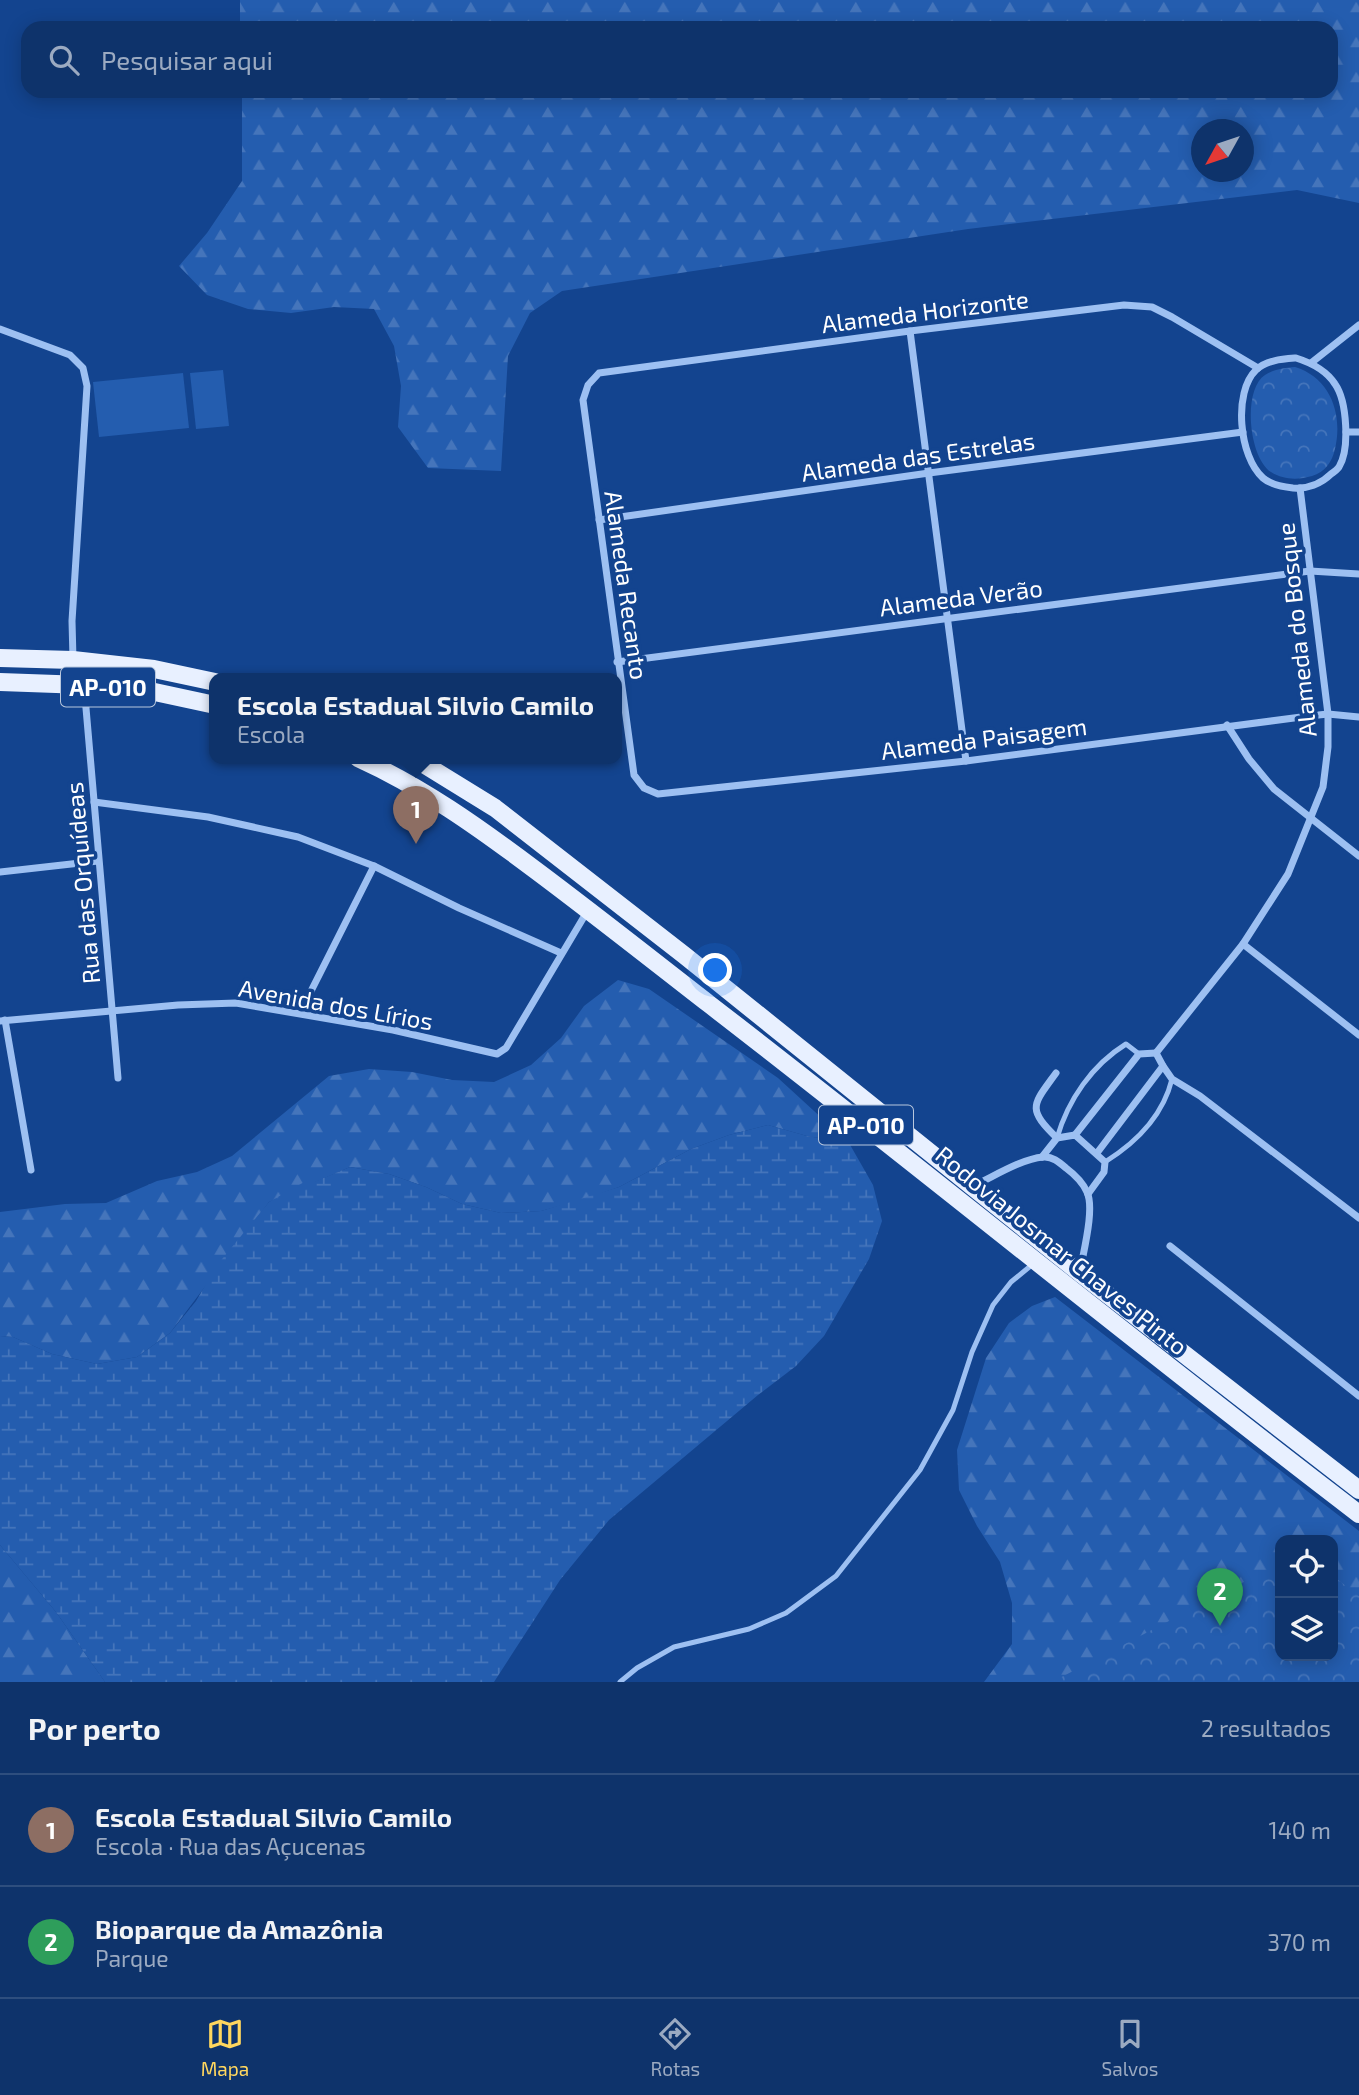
<!DOCTYPE html>
<html lang="pt">
<head>
<meta charset="utf-8">
<style>
	:root { --surface:#0e336b; --page:#1c3f73; --text:#f1f3f6; --muted:#9baac1; --line:#2e4e7e; --accent:#ffd75e }
	body { margin:0; font-family:"Exo 2",sans-serif; background:var(--page); color:var(--text) }
	.controls { position:absolute; right:21px; bottom:21px; display:grid; overflow:hidden; border-radius:14px; box-shadow:0 4px 18px #0003 }
	.controls button { width:63px; height:63px; display:grid; place-items:center; padding:0; border:0; border-bottom:2px solid var(--line); background:var(--surface); color:var(--text); font:35px sans-serif }
	.compass { position:absolute; left:1191px; top:119px; width:63px; height:63px; border-radius:50%; background:var(--surface); box-shadow:0 4px 18px #0003; rotate:230deg }
	.you { position:absolute; left:716px; top:971px; width:24px; height:24px; margin:-18px; border:5px solid #fff; border-radius:50%; background:#1a73e8; box-shadow:0 0 0 10px #1a73e833 }
	.badge { display:grid; place-items:center; width:46px; height:46px; border-radius:50%; background:var(--accent); color:#fff; font-size:23px; font-weight:700 }
	.pin { position:absolute; translate:-50% -58px; filter:drop-shadow(0 2px 4px #0008) }
	.pin::after { content:''; position:absolute; top:37px; width:24px; height:21px; background:inherit; clip-path:polygon(0 0,100% 0,50% 100%) }
	.popup { position:absolute; left:209px; top:673px; width:413px; height:91px; box-sizing:border-box; display:grid; place-content:center; border-radius:14px; background:var(--surface); filter:drop-shadow(0 2px 5px #0005); font-size:23px; white-space:nowrap; color:var(--muted) }
	.popup b { font-size:26px; color:var(--text) }
	.popup::after { content:''; position:absolute; left:50%; top:100%; margin-left:-14px; border:14px solid transparent; border-top-color:var(--surface) }
	.list { margin:0; padding:0; list-style:none }
	h2 { display:flex; justify-content:space-between; align-items:center; height:91px; margin:0; padding:0 28px; font-size:30px }
	h2 small { font-size:23px; font-weight:400; color:var(--muted) }
	.list li { display:grid; grid-template-columns:46px 1fr auto; gap:21px; align-items:center; box-sizing:border-box; height:112px; padding:0 28px; border-top:2px solid var(--line) }
	.list b { display:block; font-size:26px; white-space:nowrap }
	.list p { margin:0; font-size:23px; white-space:nowrap; color:var(--muted) }
	.list em { font-size:23px; font-style:normal; color:var(--muted) }
	.icon { flex:none; width:38px; height:38px; fill:none; stroke:currentColor; stroke-width:2; stroke-linecap:round; stroke-linejoin:round }
	.map { position:relative; flex:none; width:1359px; height:1682px; overflow:hidden }
	.search { position:absolute; background:var(--surface); box-shadow:0 4px 18px #0003; left:21px; right:21px; top:21px; height:77px; display:flex; align-items:center; gap:18px; box-sizing:border-box; padding:0 24px; border-radius:21px; color:var(--muted); font-size:26px }
	.sheet { height:315px; background:var(--surface) }
	nav { display:flex; justify-content:space-around; align-items:center; box-sizing:border-box; height:98px; border-top:2px solid var(--line); background:var(--surface); font-size:19px; color:var(--muted) }
	nav a { display:grid; justify-items:center; gap:4px }
	nav .on { color:var(--accent) }
	.map>svg:first-child { display:block }
	.forest { fill:url(#forest-firs); fill-rule:evenodd }
	.wetland { fill:url(#wetland-marsh) }
	.park { fill:url(#park-crowns) }
	.pitch { fill:#245daf }
	.lines { fill:none; stroke-linecap:round; stroke-linejoin:round }
	.service { stroke:#9dc0f2; stroke-width:5 }
	.minor { stroke:#9dc0f2; stroke-width:7 }
	.primary { stroke:#e8f0ff; stroke-width:18 }
	.labels { text-anchor:middle; dominant-baseline:central; stroke-width:7; stroke-linejoin:round; paint-order:stroke }
	.shield { fill:#13448f; stroke:#b8c7dd; stroke-width:2 }
	.shield-label { font-size:23px; font-weight:bold; fill:#fff }
	.street-label { font-size:24px; fill:#fff; stroke:#13448f }
</style>
</head>
<body>
<div class="map">
<svg width="1359" height="1682" viewBox="0 0 1359 1682">
	<defs>
		<pattern id="forest-firs" width="22" height="20" patternUnits="userSpaceOnUse" patternTransform="scale(1.75)"><rect width="22" height="20" fill="#245daf"/><path d="M5 1l3.5 6h-7zM16 11l3.5 6h-7z" fill="#4575bb"/></pattern>
		<pattern id="wetland-marsh" width="20" height="14" patternUnits="userSpaceOnUse" patternTransform="scale(1.75)"><rect width="20" height="14" fill="#245daf"/><path d="M1 5h8M5 5V1M11 12h8M15 12V8" fill="none" stroke="#4575bb"/></pattern>
		<pattern id="park-crowns" width="20" height="18" patternUnits="userSpaceOnUse" patternTransform="scale(1.75)"><rect width="20" height="18" fill="#245daf"/><path d="M2 6a3 3 0 1 1 6 0M12 15a3 3 0 1 1 6 0" fill="none" stroke="#4575bb"/></pattern>
	</defs>
	<rect width="100%" height="100%" fill="#13448f"/>
	<!-- forest -->
	<g class="forest">
		<path d="M240 0H1359V203L1297 190 968 229 562 291 530 313 508 356 501 471 428 468 398 427 401 386 394 346 374 309 334 307 291 313 248 309 207 295 179 266 207 233 242 181V91H1331V28H240ZM1202 130H1244V172H1202Z"/>
		<polygon points="618,980 649,989 778,1078 849,1143 807,1136 768,1125 729,1135 691,1149 619,1187 581,1200 541,1211 501,1213 462,1204 426,1187 389,1174 350,1167 269,1202 170,1333 137,1357 97,1364 52,1354 13,1337 0,1336 0,1212 65,1204 106,1203 157,1181 197,1172 232,1156 329,1076 369,1069 412,1072 452,1080 494,1082 531,1065 561,1038 584,1006"/>
		<path d="M1055 1297 1359 1531V1682H984L1012 1644V1603L1000 1562 977 1526 959 1490 957 1450 986 1358 1009 1323 1032 1306ZM1280 1540H1333V1656H1280Z"/>
		<polygon points="0,1545 56,1612 105,1682 0,1682"/>
	</g>
	<!-- wetland -->
	<polygon class="wetland" points="768,1125 807,1136 849,1143 873,1185 882,1221 869,1259 824,1336 796,1366 758,1395 609,1520 560,1580 494,1682 105,1682 56,1612 0,1545 0,1336 13,1337 52,1354 97,1364 137,1357 170,1333 196,1301 218,1264 269,1202 306,1181 314,1182 350,1167 389,1174 426,1187 462,1204 501,1213 541,1211 619,1187 691,1149 729,1135"/>
	<!-- park -->
	<g class="park">
		<path d="M1295 367C1331 378 1343 415 1335 449 1332 462 1325 472 1312 476 1298 480 1284 480 1271 472 1249 458 1242 390 1265 375 1274 369 1285 368 1295 367Z"/>
		<polygon points="1280,1563 1280,1656 1333,1656 1333,1576 1359,1596 1359,1682 1052,1682"/>
	</g>
	<!-- pitch -->
	<g class="pitch">
		<polygon points="223,370 229,426 196,429 190,373"/>
		<polygon points="183,373 189,428 99,437 93,382"/>
	</g>
	<g class="lines">
		<!-- service -->
		<g class="service">
			<path d="M1057 1138C1068 1100 1092 1065 1126 1044L1139 1054"/>
			<path d="M1105 1162C1137 1142 1163 1116 1172 1079"/>
			<polyline points="620,1682 637,1668 674,1647 749,1629 786,1613 836,1576 920,1470 953,1410 972,1352 993,1305 1011,1282 1033,1264"/>
		</g>
		<!-- minor -->
		<g class="minor">
			<polyline points="0,329 70,355 83,368 87,386 72,621 73,659"/>
			<polyline points="910,331 966,761"/>
			<path d="M1296 358C1312 363 1326 370 1335 384 1347 401 1350 449 1339 467 1337 470 1334 472 1331 474 1321 484 1307 489 1293 488 1283 487 1271 485 1263 478 1239 457 1233 392 1256 370 1266 360 1283 359 1296 358Z"/>
			<polyline points="1311,363 1359,325"/>
			<polyline points="1258,368 1172,317 1152,307 1124,305 910,331 599,373 588,385 583,400 634,775 644,788 658,794 966,761 1309,716 1328,714 1359,717"/>
			<polyline points="1346,432 1359,432"/>
			<polyline points="599,520 929,473 1243,432"/>
			<polyline points="617,662 1310,571 1359,574"/>
			<polyline points="84,685 118,1078"/>
			<polyline points="1227,725 1249,759 1274,789 1359,856"/>
			<polyline points="94,802 208,817 298,837 374,866 459,908 561,953"/>
			<polyline points="0,872 98,861"/>
			<polyline points="1243,944 1359,1035"/>
			<polyline points="300,1013 374,866"/>
			<polyline points="5,1020 31,1170"/>
			<polyline points="0,1021 178,1005 236,1003 393,1030 497,1054 506,1048 588,910"/>
			<polyline points="1156,1053 1243,944 1288,874 1323,787 1328,747 1328,714 1300,488"/>
			<polyline points="1163,1066 1172,1079 1200,1096 1359,1218"/>
			<path d="M1056 1073C1033 1105 1026 1108 1057 1138"/>
			<polyline points="1075,1135 1139,1054 1156,1053"/>
			<polyline points="1097,1153 1163,1066 1156,1053"/>
			<polyline points="1042,1157 1057,1138 1075,1135 1105,1162 1104,1172 1088,1194"/>
			<path d="M973 1186C993 1177 1021 1159 1043 1157 1052 1156 1059 1162 1066 1168 1074 1174 1083 1183 1087 1192 1095 1209 1083 1253 1080 1272"/>
			<polyline points="1170,1246 1359,1396"/>
		</g>
		<!-- primary -->
		<g class="primary">
			<polyline points="0,658 73,660 154,669 215,682"/>
			<polyline points="0,682 84,685 150,691 215,705"/>
			<path d="M358 758C422 787 478 827 534 869 593 913 651 959 709 1004 927 1172 1140 1347 1359 1514"/>
			<polyline points="414,758 495,808 684,955 1080,1273 1359,1490"/>
		</g>
	</g>
	<g class="labels">
		<!-- shield labels -->
		<g class="shield">
			<rect x="61" y="667.5" width="94" height="39" rx="5"/>
			<rect x="819" y="1105.5" width="94" height="39" rx="5"/>
		</g>
		<g class="shield-label">
			<text x="108" y="687">AP-010</text>
			<text x="866" y="1125">AP-010</text>
		</g>
		<!-- street labels -->
		<g class="street-label">
			<text transform="translate(925 311) rotate(-7)">Alameda Horizonte</text>
			<text transform="translate(918 456) rotate(-8)">Alameda das Estrelas</text>
			<text transform="translate(627 585) rotate(82)">Alameda Recanto</text>
			<text transform="translate(961 597) rotate(-7)">Alameda Verão</text>
			<text transform="translate(1296 630) rotate(-96)">Alameda do Bosque</text>
			<text transform="translate(984 738) rotate(-7)">Alameda Paisagem</text>
			<text transform="translate(82 883) rotate(-95)">Rua das Orquídeas</text>
			<text transform="translate(336 1004) rotate(10)">Avenida dos Lírios</text>
			<text transform="translate(1062 1250) rotate(39)">Rodovia Josmar Chaves Pinto</text>
		</g>
	</g>
</svg>
<div class="controls">
<button><svg class="icon" aria-label="locate" viewBox="0 0 24 24"><circle cx="12" cy="12" r="6"/><path d="M12 2v4M12 18v4M2 12h4M18 12h4"/></svg></button>
<button><svg class="icon" aria-label="layers" viewBox="0 0 24 24"><path d="M12 4l9 5-9 5-9-5zM3 14l9 5 9-5"/></svg></button>
</div>
<svg class="compass" viewBox="-18 -18 36 36"><path d="M0-13l5 13h-10z" fill="#e53935"/><path d="M0 13l5-13h-10z" fill="#9baac1"/></svg>
<div class="you"></div>
<div class="pin badge" style="left:416px;top:844px;background:#8d6e63">1</div>
<div class="popup"><b>Escola Estadual Silvio Camilo</b>Escola</div>
<div class="pin badge" style="left:1220px;top:1626px;background:#2e9e5b">2</div>
<div class="search"><svg class="icon" aria-label="search" viewBox="0 0 24 24"><circle cx="10" cy="10" r="6"/><path d="M15 15l6 6"/></svg>Pesquisar aqui</div>
</div>
<section class="sheet">
<h2>Por perto<small>2 resultados</small></h2>
<ul class="list">
<li><span class="badge" style="background:#8d6e63">1</span><div><b>Escola Estadual Silvio Camilo</b><p>Escola · Rua das Açucenas</p></div><em>140 m</em></li>
<li><span class="badge" style="background:#2e9e5b">2</span><div><b>Bioparque da Amazônia</b><p>Parque</p></div><em>370 m</em></li>
</ul>
</section>
<nav>
<a class="on"><svg class="icon" aria-label="map" viewBox="0 0 24 24"><path d="M3 6l6-2 6 2 6-2v14l-6 2-6-2-6 2zM9 4v14M15 6v14"/></svg>Mapa</a>
<a><svg class="icon" aria-label="directions" viewBox="0 0 24 24"><path d="M12 3l9 9-9 9-9-9zM9 14v-3h6M13 9l2 2-2 2"/></svg>Rotas</a>
<a><svg class="icon" aria-label="saved" viewBox="0 0 24 24"><path d="M7 4h10v16l-5-4-5 4z"/></svg>Salvos</a>
</nav>
</body>
</html>
